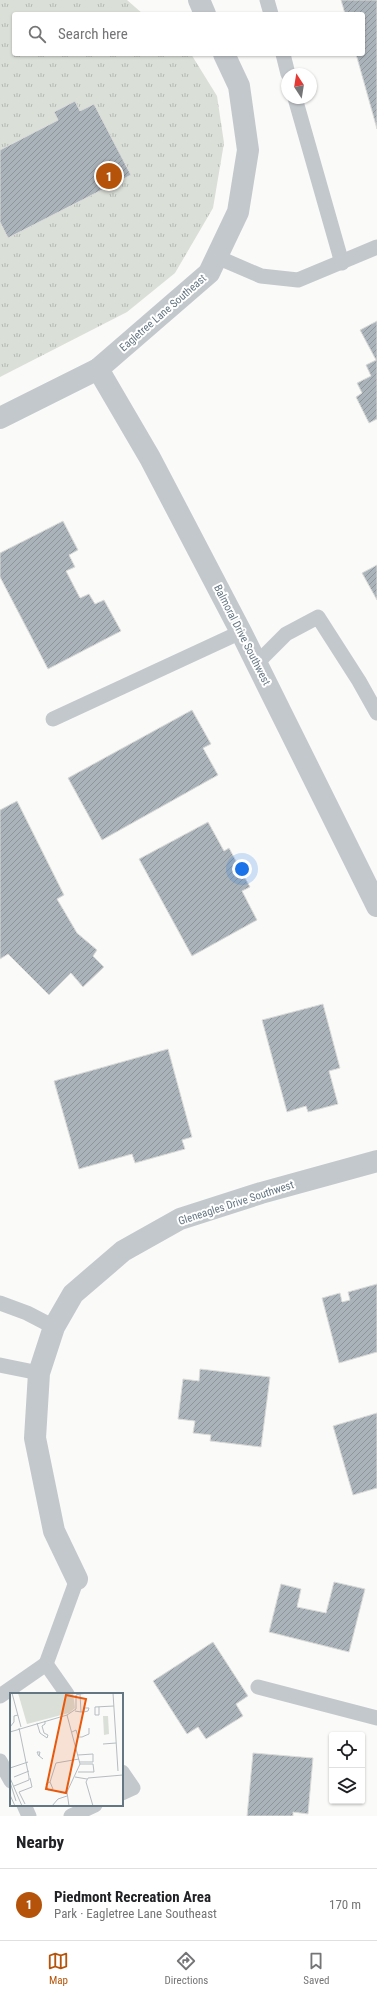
<!DOCTYPE html>
<html lang="en">
<head>
<meta charset="utf-8">
<style>
	:root { --surface:#fff; --page:#f6f6f6; --text:#202124; --muted:#757577; --line:#e0e0e0; --accent:#b45309 }
	body { margin:0; font-family:"Roboto Condensed",sans-serif; background:var(--page); color:var(--text) }
	.controls { position:absolute; right:12px; bottom:12px; display:grid; overflow:hidden; border-radius:4px; box-shadow:0 1px 3px #0004 }
	.controls button { width:36px; height:36px; display:grid; place-items:center; padding:0; border:0; border-bottom:1px solid var(--line); background:var(--surface); color:var(--text); font:20px sans-serif }
	.compass { position:absolute; left:281px; top:68px; width:36px; height:36px; border-radius:50%; background:var(--surface); box-shadow:0 1px 3px #0004; rotate:348deg }
	.you { position:absolute; left:242px; top:869px; width:14px; height:14px; margin:-10px; border:3px solid #fff; border-radius:50%; background:#1a73e8; box-shadow:0 0 0 6px #1a73e833 }
	.badge { display:grid; place-items:center; width:26px; height:26px; border-radius:50%; background:var(--accent); color:#fff; font-size:13px; font-weight:700 }
	.pin { position:absolute; translate:-50% -50%; border:2px solid #fff; box-shadow:0 1px 4px #0006 }
	.list { margin:0; padding:0; list-style:none }
	h2 { display:flex; justify-content:space-between; align-items:center; height:52px; margin:0; padding:0 16px; font-size:17px }
	h2 small { font-size:13px; font-weight:400; color:var(--muted) }
	.list li { display:grid; grid-template-columns:26px 1fr auto; gap:12px; align-items:center; box-sizing:border-box; height:72px; padding:0 16px; border-top:1px solid var(--line) }
	.list b { display:block; font-size:15px; white-space:nowrap }
	.list p { margin:0; font-size:13px; white-space:nowrap; color:var(--muted) }
	.list em { font-size:13px; font-style:normal; color:var(--muted) }
	.icon { flex:none; width:22px; height:22px; fill:none; stroke:currentColor; stroke-width:2; stroke-linecap:round; stroke-linejoin:round }
	.map { position:relative; flex:none; width:377px; height:1816px; overflow:hidden }
	.search { position:absolute; background:var(--surface); box-shadow:0 1px 3px #0004; left:12px; right:12px; top:12px; height:44px; display:flex; align-items:center; gap:10px; box-sizing:border-box; padding:0 14px; border-radius:4px; color:var(--muted); font-size:15px }
	.sheet { height:124px; background:var(--surface) }
	nav { display:flex; justify-content:space-around; align-items:center; box-sizing:border-box; height:56px; border-top:1px solid var(--line); background:var(--surface); font-size:11px; color:var(--muted) }
	nav a { display:grid; justify-items:center; gap:2px }
	nav .on { color:var(--accent) }
	.map>svg:first-child { display:block }
	.park { fill:url(#park-tufts) }
	.building { fill:url(#building-hatch); stroke:#dcdcda }
	.lines { fill:none; stroke-linecap:round; stroke-linejoin:round }
	.lane { stroke:#c3c8cc; stroke-width:15 }
	.street { stroke:#c3c8cc; stroke-width:22 }
	.labels { text-anchor:middle; dominant-baseline:central; stroke-width:4; stroke-linejoin:round; paint-order:stroke }
	.street-label { font-size:11px; fill:#657683; stroke:#fff }
	.inset-road { fill:none; stroke:#b5bdc2; stroke-width:1 }
	.view { fill:#e8590c; fill-opacity:0.15; stroke:#e8590c; stroke-width:2 }
	.inset-edge { fill:none; stroke:#657683; stroke-width:2 }
</style>
</head>
<body>
<div class="map">
<svg width="377" height="1816" viewBox="0 0 377 1816">
	<defs>
		<pattern id="park-tufts" width="24" height="20" patternUnits="userSpaceOnUse"><rect width="24" height="20" fill="#dadfd7"/><path d="M3 7l-1-3M5 7V3M7 7l1-3M15 17l-1-3M17 17v-4M19 17l1-3" fill="none" stroke="#b4b9b4"/></pattern>
		<pattern id="building-hatch" width="6" height="6" patternUnits="userSpaceOnUse"><rect width="6" height="6" fill="#aab3b9"/><path d="M-1 1l2-2M0 6l6-6M5 7l2-2" fill="none" stroke="#8e969c"/></pattern>
	</defs>
	<rect width="100%" height="100%" fill="#fafaf8"/>
	<!-- park -->
	<polygon class="park" points="0,0 127,0 143,14 14,14 14,54 191,54 217,96 224,143 213,208 175,273 127,312 0,377"/>
	<!-- building -->
	<g class="building">
		<polygon points="341,0 377,0 377,129 356,54 363,54 363,14 345,14"/>
		<polygon points="75,101 80,111 94,104 131,175 8,238 0,222 0,150 58,120 54,112"/>
		<polygon points="377,321 377,419 369,423 356,397 362,393 357,383 371,376 366,365 376,360 360,330"/>
		<polygon points="63,521 78,550 69,555 75,567 66,571 80,598 89,594 95,604 104,600 121,631 48,669 0,577 0,553"/>
		<polygon points="377,565 377,600 362,573"/>
		<polygon points="192,710 211,744 203,748 218,775 102,840 68,778"/>
		<polygon points="17,801 64,895 57,899 77,933 97,950 93,956 104,967 83,987 71,973 49,995 8,954 0,959 0,810"/>
		<polygon points="208,822 224,851 229,848 250,887 242,891 257,920 192,956 139,859"/>
		<polygon points="323,1004 340,1068 329,1071 338,1104 308,1112 306,1106 287,1112 262,1020"/>
		<polygon points="168,1049 192,1137 182,1140 185,1149 135,1163 132,1154 79,1169 54,1081"/>
		<polygon points="377,1284 377,1352 339,1363 322,1298 340,1293 342,1302 350,1300 348,1292"/>
		<polygon points="200,1369 270,1377 261,1447 210,1441 211,1435 193,1433 195,1421 178,1419 183,1379 199,1381"/>
		<polygon points="377,1413 377,1488 353,1495 333,1426"/>
		<polygon points="334,1582 365,1589 349,1652 269,1632 281,1584 301,1589 297,1607 326,1613"/>
		<polygon points="213,1642 248,1696 236,1704 243,1716 206,1739 198,1727 187,1734 153,1681"/>
		<polygon points="253,1753 313,1758 308,1814 293,1812 293,1816 247,1816"/>
	</g>
	<g class="lines">
		<!-- lane -->
		<g class="lane">
			<polyline points="267,0 271,14"/>
			<polyline points="283,54 288,74"/>
			<polyline points="295,98 342,263"/>
			<polyline points="217,257 261,276 298,280 377,247"/>
			<polyline points="257,663 286,634 318,617 359,681 377,713"/>
			<polyline points="53,719 241,632"/>
			<polyline points="0,1303 27,1313 54,1327"/>
			<polyline points="0,1365 39,1373"/>
			<polyline points="46,1664 77,1579"/>
			<polyline points="258,1687 377,1718"/>
			<polyline points="0,1696 46,1664 67,1694"/>
			<polyline points="0,1761 11,1781"/>
			<polyline points="122,1772 133,1788 122,1793"/>
			<polyline points="24,1805 29,1816"/>
			<polyline points="71,1816 95,1805"/>
		</g>
		<!-- street -->
		<g class="street">
			<polyline points="199,0 205,14"/>
			<polyline points="98,369 150,458 241,632 377,906"/>
			<polyline points="0,418 98,369 209,273 238,212 248,150 239,86 224,54"/>
			<polyline points="77,1579 54,1531 35,1438 39,1373 54,1327 73,1294 123,1251 180,1219 261,1193 377,1161"/>
		</g>
	</g>
	<g class="labels">
		<!-- street labels -->
		<g class="street-label">
			<text transform="translate(163 313) rotate(-41)">Eagletree Lane Southeast</text>
			<text transform="translate(242 635) rotate(63)">Balmoral Drive Southwest</text>
			<text transform="translate(236 1203) rotate(-18)">Gleneagles Drive Southwest</text>
		</g>
	</g>
	<!-- overview -->
	<g transform="translate(10 1693)">
		<rect width="113" height="113" fill="#fafaf8"/>
		<path d="M8 0H63L65 15 59 20 17 31ZM93 23H98L99 41 94 42Z" fill="#dadfd7"/>
		<path class="inset-road" d="M2 0 11 34M103 0 108 78M89 14V22H85V14L104 13M65 18 71 19H74L78 18 79 15H74V19M71 19 70 1 79 0M57 22 70 71 57 99 59 113M27 30 30 40 37 45 38 42 34 40 32 33 35 31V28M0 34 4 29V23L8 22M0 39 57 22 66 16V2L70 1M62 39 66 37 68 44H72L79 41V35M93 51 106 50M68 62 83 61V69H69M29 63 30 59H27L28 61V62L33 66M0 75 18 69M68 79H84L83 71H70M4 84 19 78M65 84 77 86M0 85 12 113M0 89 6 108M40 89 46 70 69 66M40 89 43 96 38 97 36 91ZM4 93 19 87V84L9 35M9 99 22 94 20 85M9 99 15 111M0 102 5 113M42 113 48 106 57 103M83 113 76 89 78 85 113 82"/>
		<path class="view" d="M56 2 76 6 56 100 36 96Z"/>
		<rect width="113" height="113" class="inset-edge"/>
	</g>
</svg>
<div class="controls">
<button><svg class="icon" aria-label="locate" viewBox="0 0 24 24"><circle cx="12" cy="12" r="6"/><path d="M12 2v4M12 18v4M2 12h4M18 12h4"/></svg></button>
<button><svg class="icon" aria-label="layers" viewBox="0 0 24 24"><path d="M12 4l9 5-9 5-9-5zM3 14l9 5 9-5"/></svg></button>
</div>
<svg class="compass" viewBox="-18 -18 36 36"><path d="M0-13l5 13h-10z" fill="#e53935"/><path d="M0 13l5-13h-10z" fill="#757577"/></svg>
<div class="you"></div>
<div class="pin badge" style="left:109px;top:176px">1</div>
<div class="search"><svg class="icon" aria-label="search" viewBox="0 0 24 24"><circle cx="10" cy="10" r="6"/><path d="M15 15l6 6"/></svg>Search here</div>
</div>
<section class="sheet">
<h2>Nearby<small></small></h2>
<ul class="list">
<li><span class="badge">1</span><div><b>Piedmont Recreation Area</b><p>Park · Eagletree Lane Southeast</p></div><em>170 m</em></li>
</ul>
</section>
<nav>
<a class="on"><svg class="icon" aria-label="map" viewBox="0 0 24 24"><path d="M3 6l6-2 6 2 6-2v14l-6 2-6-2-6 2zM9 4v14M15 6v14"/></svg>Map</a>
<a><svg class="icon" aria-label="directions" viewBox="0 0 24 24"><path d="M12 3l9 9-9 9-9-9zM9 14v-3h6M13 9l2 2-2 2"/></svg>Directions</a>
<a><svg class="icon" aria-label="saved" viewBox="0 0 24 24"><path d="M7 4h10v16l-5-4-5 4z"/></svg>Saved</a>
</nav>
</body>
</html>
